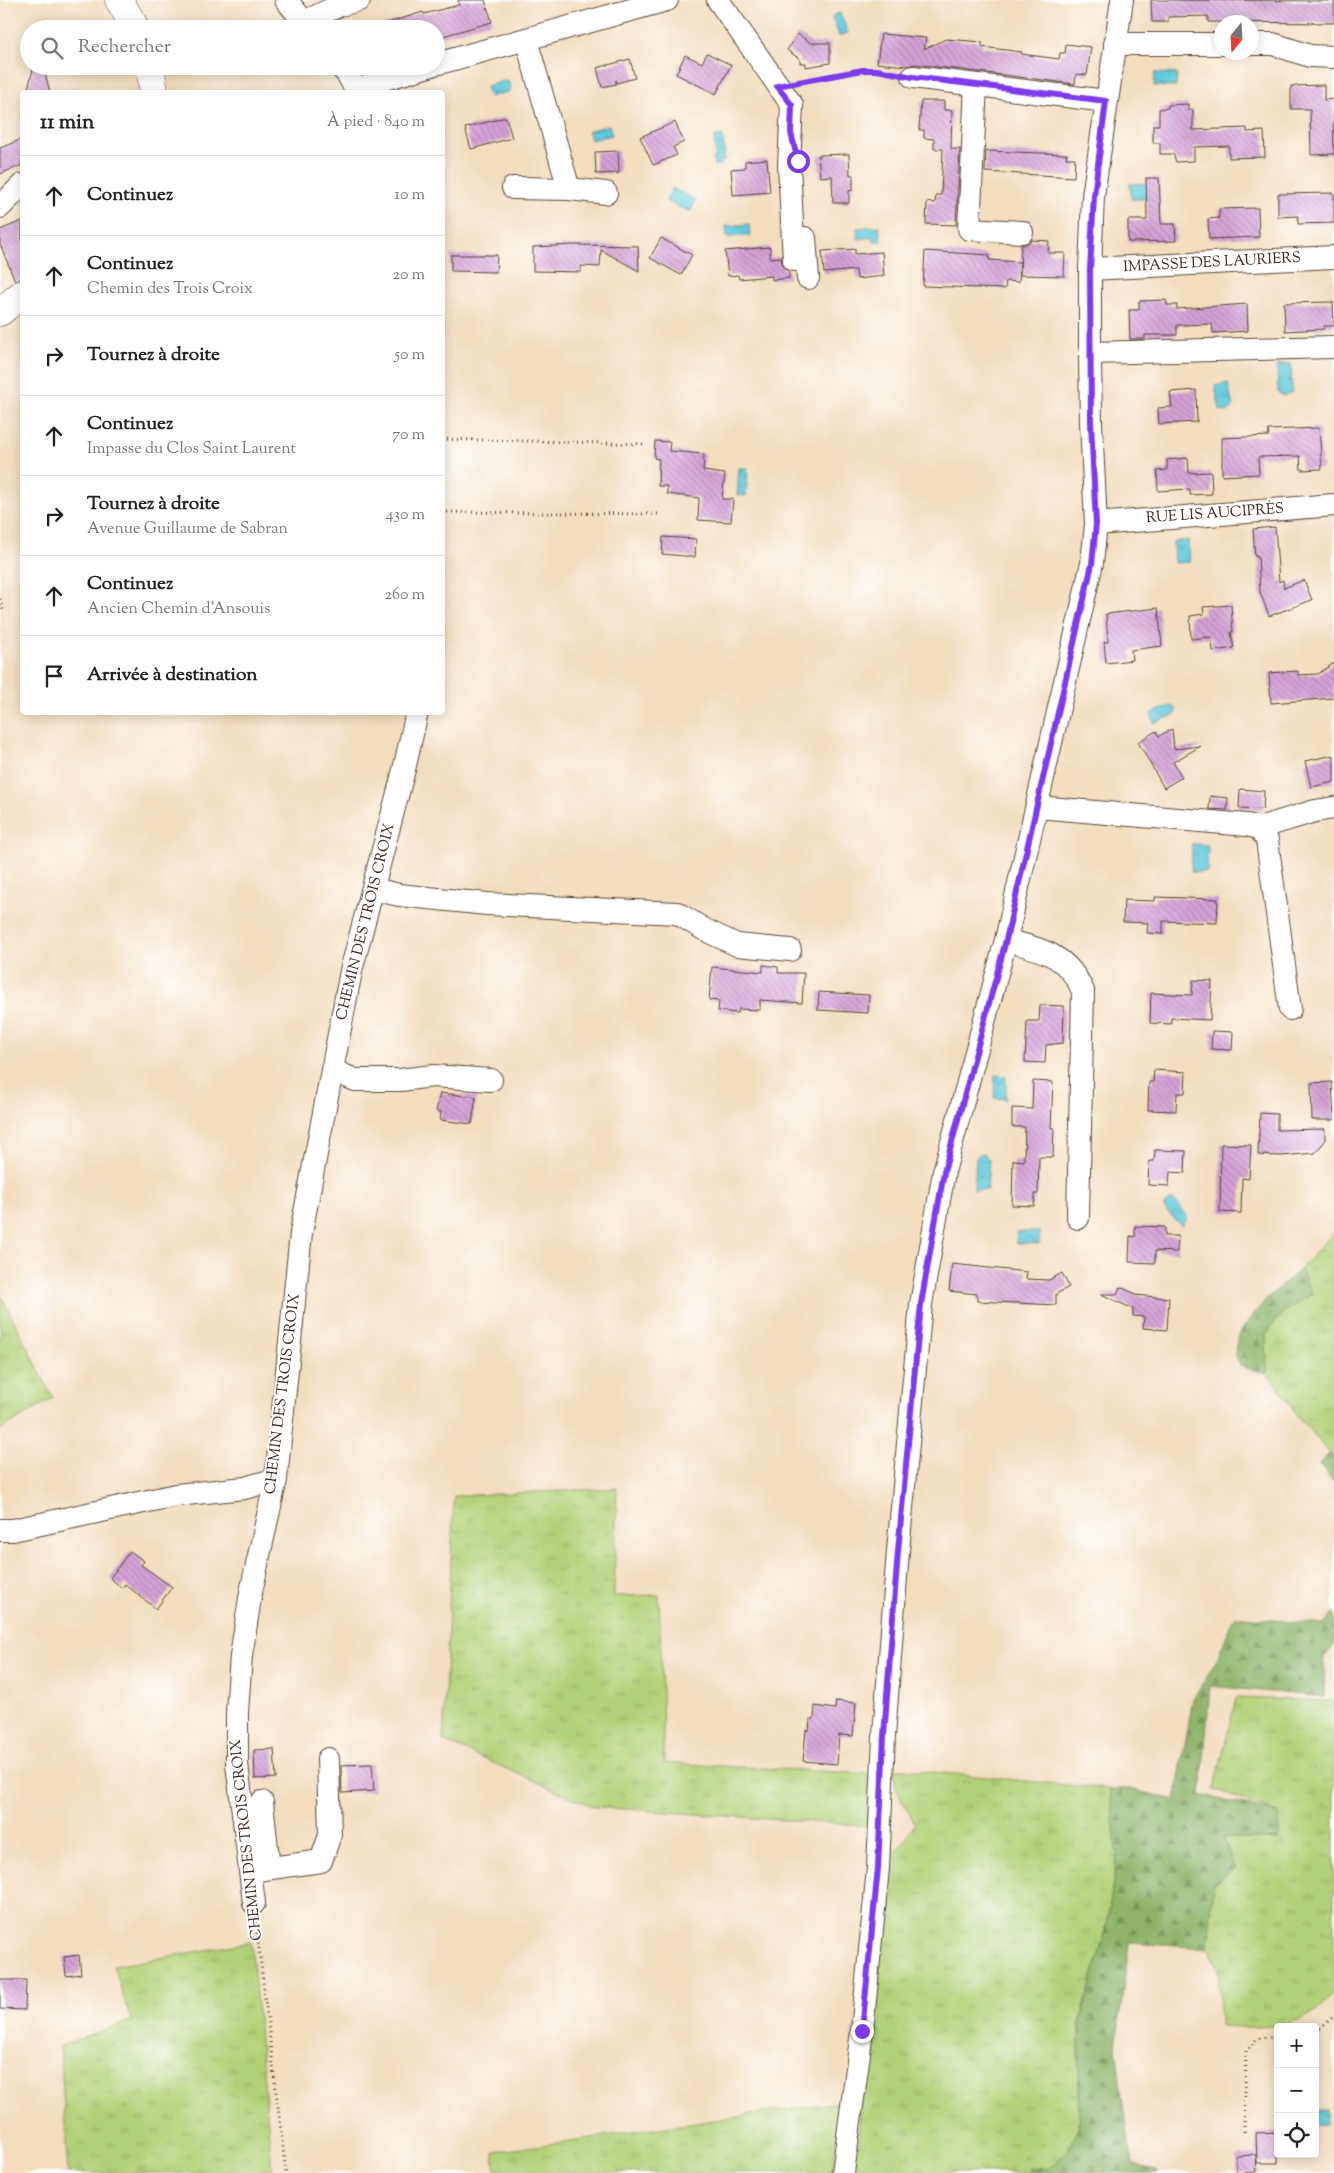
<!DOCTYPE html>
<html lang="fr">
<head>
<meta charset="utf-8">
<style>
	:root { --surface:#fff; --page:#f6f6f6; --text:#222; --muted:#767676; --line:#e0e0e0 }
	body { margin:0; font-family:"Sorts Mill Goudy",serif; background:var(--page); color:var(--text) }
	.controls { position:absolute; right:15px; bottom:15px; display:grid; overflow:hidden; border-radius:5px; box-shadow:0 2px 12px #0003 }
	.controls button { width:45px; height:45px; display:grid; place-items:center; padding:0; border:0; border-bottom:1px solid var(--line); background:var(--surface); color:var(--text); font:25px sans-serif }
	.compass { position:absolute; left:1214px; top:15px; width:45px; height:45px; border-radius:50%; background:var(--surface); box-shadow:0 2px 12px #0003; rotate:198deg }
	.stop { position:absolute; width:15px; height:15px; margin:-11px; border:4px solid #7c3aed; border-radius:50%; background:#fff }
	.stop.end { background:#7c3aed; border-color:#fff; box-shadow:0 1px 5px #0008 }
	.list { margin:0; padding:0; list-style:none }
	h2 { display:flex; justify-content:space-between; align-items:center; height:65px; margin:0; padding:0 20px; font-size:21px }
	h2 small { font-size:16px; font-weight:400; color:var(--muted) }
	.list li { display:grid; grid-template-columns:32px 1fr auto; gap:15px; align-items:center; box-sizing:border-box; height:80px; padding:0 20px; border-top:1px solid var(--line) }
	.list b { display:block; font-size:19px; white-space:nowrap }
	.list p { margin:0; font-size:16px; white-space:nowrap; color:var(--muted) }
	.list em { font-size:16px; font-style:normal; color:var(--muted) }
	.icon { flex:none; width:28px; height:28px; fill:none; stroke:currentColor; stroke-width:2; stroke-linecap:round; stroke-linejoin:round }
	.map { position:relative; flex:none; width:1334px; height:2173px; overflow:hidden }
	.search { position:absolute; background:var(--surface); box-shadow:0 2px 12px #0003; left:20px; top:20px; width:425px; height:55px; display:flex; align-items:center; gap:12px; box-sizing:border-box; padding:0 18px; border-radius:28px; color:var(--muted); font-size:19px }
	.panel { position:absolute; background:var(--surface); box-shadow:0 2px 12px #0003; left:20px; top:90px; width:425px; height:625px; border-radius:5px }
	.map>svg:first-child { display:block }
	.grass { fill:url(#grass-tufts); stroke:#767d4a }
	.forest { fill:url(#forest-firs); stroke:#646e43 }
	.water { fill:url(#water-ripples); stroke:#4c797c }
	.building { fill:url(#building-back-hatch) }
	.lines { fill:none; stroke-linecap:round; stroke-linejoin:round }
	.minor-casing { stroke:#564536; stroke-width:24 }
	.major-casing { stroke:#564536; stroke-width:29 }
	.path { stroke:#564536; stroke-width:3; stroke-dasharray:1 4; stroke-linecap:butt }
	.minor { stroke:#fff; stroke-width:22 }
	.major { stroke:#fff; stroke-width:28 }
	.route { stroke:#7c3aed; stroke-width:6 }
	.labels { text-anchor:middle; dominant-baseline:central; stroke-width:4; stroke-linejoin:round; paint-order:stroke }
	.street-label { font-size:15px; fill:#3b2a1e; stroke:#fff }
</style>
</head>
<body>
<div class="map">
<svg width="1334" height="2173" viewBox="0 0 1334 2173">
	<defs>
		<pattern id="grass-tufts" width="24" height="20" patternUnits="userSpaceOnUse" patternTransform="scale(1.25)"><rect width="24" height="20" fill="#b2d077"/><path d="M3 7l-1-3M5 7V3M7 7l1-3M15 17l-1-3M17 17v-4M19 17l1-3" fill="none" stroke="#9ab366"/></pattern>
		<pattern id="forest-firs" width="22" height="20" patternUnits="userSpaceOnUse" patternTransform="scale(1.25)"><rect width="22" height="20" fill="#8db268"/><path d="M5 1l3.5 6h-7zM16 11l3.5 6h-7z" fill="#749155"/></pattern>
		<pattern id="water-ripples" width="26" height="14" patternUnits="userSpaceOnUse" patternTransform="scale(1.25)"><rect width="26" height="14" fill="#5ec8da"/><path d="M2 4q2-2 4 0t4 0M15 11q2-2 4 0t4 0" fill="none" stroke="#4fa3b0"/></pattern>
		<pattern id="building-back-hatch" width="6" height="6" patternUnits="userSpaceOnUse" patternTransform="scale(1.25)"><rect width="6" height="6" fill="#d6a1d7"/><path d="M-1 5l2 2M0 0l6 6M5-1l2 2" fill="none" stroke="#af83ae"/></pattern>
	</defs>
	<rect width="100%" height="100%" fill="#fff"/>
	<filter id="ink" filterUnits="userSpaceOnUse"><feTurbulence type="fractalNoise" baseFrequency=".02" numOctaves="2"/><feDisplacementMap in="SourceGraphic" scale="10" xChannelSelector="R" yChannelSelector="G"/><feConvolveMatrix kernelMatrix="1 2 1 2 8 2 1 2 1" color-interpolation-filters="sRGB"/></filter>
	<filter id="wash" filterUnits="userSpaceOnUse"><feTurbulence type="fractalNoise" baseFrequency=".0096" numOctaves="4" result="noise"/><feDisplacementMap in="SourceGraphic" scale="20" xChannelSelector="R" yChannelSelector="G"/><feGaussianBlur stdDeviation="1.12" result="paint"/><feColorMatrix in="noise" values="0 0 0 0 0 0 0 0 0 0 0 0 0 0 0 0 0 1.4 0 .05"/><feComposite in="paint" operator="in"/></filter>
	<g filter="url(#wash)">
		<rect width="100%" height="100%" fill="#f2ddbd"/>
		<!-- grass -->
		<g class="grass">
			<polygon points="1334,1232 1334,1458 1298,1417 1278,1386 1267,1374 1266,1334 1281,1314 1312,1294 1300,1269"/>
			<polygon points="0,1293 53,1398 0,1430"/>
			<polygon points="617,1488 614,1596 659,1595 664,1763 876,1774 870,1826 594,1807 443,1741 454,1496"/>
			<path d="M1236 1698 1334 1701V1992C1309 2031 1260 2028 1220 2026L1219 1972 1208 1948 1213 1884 1223 1837 1279 1840V1813L1214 1790Z"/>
			<polygon points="892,1768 1110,1789 1117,1858 1106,1930 1079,2026 1079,2125 1068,2150 1049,2169 1030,2167 1030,2173 853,2173 888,1860 904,1842 915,1824 897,1791"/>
			<polygon points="251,1942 272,2168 253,2173 68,2173 60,2046 131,2021 114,1966"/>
			<polygon points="840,2102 833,2173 496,2173 494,2152"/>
		</g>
		<!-- forest -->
		<g class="forest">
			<path d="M1300 1269 1312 1294 1281 1314 1266 1334 1267 1374 1241 1366C1239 1363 1237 1359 1236 1355 1230 1327 1282 1286 1300 1269Z"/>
			<polygon points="1329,1454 1334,1458 1334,1482 1319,1465"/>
			<polygon points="1334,1612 1334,1646 1325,1656 1324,1697 1210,1686 1201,1795 1279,1813 1279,1840 1223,1837 1235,1869 1213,1884 1208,1948 1129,1943 1116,2047 1128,2144 1134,2165 1157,2170 1158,2173 1030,2173 1030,2167 1049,2169 1068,2150 1079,2125 1079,2026 1106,1930 1117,1858 1110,1789 1129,1789 1175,1800 1193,1699 1216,1661 1235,1616 1324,1625"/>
		</g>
		<!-- water -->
		<g class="water">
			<polygon points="840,13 848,33 839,36 832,16"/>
			<polygon points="1155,73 1177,74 1176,87 1154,86"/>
			<polygon points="508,80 511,91 489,97 486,86"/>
			<polygon points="609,125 612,135 591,140 588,131"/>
			<polygon points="723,136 725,161 721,161 721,165 714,166 713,158 716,158 714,137"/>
			<polygon points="1158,183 1159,199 1131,199 1130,184"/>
			<polygon points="672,188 696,200 690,212 666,201"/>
			<polygon points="749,224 750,236 727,237 726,226"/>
			<polygon points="879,226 881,241 874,241 873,237 858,239 857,228"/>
			<polygon points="1291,364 1292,392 1284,396 1278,393 1277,365"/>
			<polygon points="1228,383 1233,407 1227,412 1220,410 1215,386"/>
			<polygon points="739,468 748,468 746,496 737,495"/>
			<polygon points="1188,540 1190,562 1174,563 1173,542"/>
			<polygon points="1171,706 1176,709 1175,715 1154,723 1151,713"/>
			<polygon points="1192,844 1208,845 1207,872 1191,872"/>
			<polygon points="995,1075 1006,1076 1006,1099 994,1098"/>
			<polygon points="983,1153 989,1159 987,1190 974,1190 976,1158 979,1154"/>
			<polygon points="1171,1200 1174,1200 1187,1215 1186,1221 1181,1226 1164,1208 1164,1205"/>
			<polygon points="1017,1232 1040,1232 1039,1244 1016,1243"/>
			<polygon points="1315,2110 1326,2110 1326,2124 1315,2125"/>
		</g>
		<g id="blocks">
			<!-- building -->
			<g class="building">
				<polygon points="458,0 485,0 492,22 436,38 436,29 381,29 381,25 423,12 424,14 459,5"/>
				<polygon points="1151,0 1334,1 1334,23 1208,22 1208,16 1168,17 1168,22 1152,22"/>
				<polygon points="798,34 811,43 830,43 830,63 806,67 806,63 800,63 800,59 787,50"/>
				<polygon points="881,34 926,38 924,49 946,39 982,42 982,47 1022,52 1021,54 1059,59 1060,53 1065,53 1066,44 1091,47 1087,75 1076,74 1075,84 915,64 906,66 877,63"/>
				<polygon points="707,53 731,65 716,94 676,74 685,55 702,63"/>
				<polygon points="630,59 635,78 617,83 616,80 616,84 602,87 597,68"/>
				<polygon points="34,66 43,66 50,92 27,92"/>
				<polygon points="1324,85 1324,100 1333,99 1334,154 1311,155 1310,109 1291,109 1291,86"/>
				<polygon points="921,101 944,101 944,110 952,110 951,149 960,149 956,225 926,224 927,202 935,203 936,195 941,195 943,149 934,149 934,139 924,138 924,130 919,130"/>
				<polygon points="1188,104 1188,110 1193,110 1193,130 1247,128 1247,132 1264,131 1265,157 1229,158 1229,146 1194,147 1194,161 1176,162 1173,154 1160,154 1160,143 1153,143 1153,125 1159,125 1159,109 1168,108 1168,105"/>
				<polygon points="506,117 512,138 471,149 465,128"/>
				<polygon points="675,122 684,142 673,147 677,155 653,165 640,137"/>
				<polygon points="22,139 22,165 0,174 0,148"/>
				<polygon points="618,151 619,173 596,174 595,152"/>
				<polygon points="986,151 1067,154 1066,158 1075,158 1074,177 985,172"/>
				<polygon points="849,154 850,175 853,175 853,190 849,191 849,203 833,203 832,176 820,177 818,155"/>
				<polygon points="767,159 770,192 733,195 731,169 745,168 745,161"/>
				<polygon points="1146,178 1159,178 1161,224 1175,224 1176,241 1128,242 1128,220 1147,220"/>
				<polygon points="1334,193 1334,223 1298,224 1298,216 1278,217 1278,194"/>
				<polygon points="1258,208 1259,237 1209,239 1208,219 1219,218 1219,209"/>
				<polygon points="22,221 22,279 15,281 0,244 0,230"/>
				<polygon points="661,238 692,255 681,275 650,258"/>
				<polygon points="1032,240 1049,241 1048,253 1065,253 1064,276 1020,275 1021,245 1027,244"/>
				<polygon points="575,245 638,246 639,271 601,250 600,267 581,266 581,272 533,271 533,247"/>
				<polygon points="770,247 770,258 781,257 783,267 789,272 789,278 772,280 772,276 739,279 738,275 728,276 725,251"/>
				<polygon points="855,249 855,254 882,252 884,276 857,279 856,270 824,273 822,251"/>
				<polygon points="925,251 989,255 989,260 1020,262 1019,282 1006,281 1005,289 923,286"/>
				<polygon points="451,255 497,255 496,272 451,271"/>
				<polygon points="1166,300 1167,305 1177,305 1177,309 1247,304 1248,331 1213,333 1212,324 1177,325 1177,335 1145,335 1145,339 1130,339 1129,310 1139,310 1139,301"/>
				<polygon points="1333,302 1334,326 1324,326 1324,329 1285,331 1284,303"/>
				<polygon points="1196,390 1197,422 1159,424 1158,408 1172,407 1170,392"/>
				<polygon points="1319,428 1322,469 1301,470 1300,456 1258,457 1259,474 1222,476 1222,438 1269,436 1268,430"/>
				<polygon points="655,441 670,442 669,451 704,454 703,471 725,474 722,499 733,499 731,522 698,520 699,498 667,494 667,486 658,486 659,459 654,458"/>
				<polygon points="1188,458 1189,473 1211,472 1212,494 1190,495 1190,489 1158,491 1157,471 1167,470 1167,460"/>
				<polygon points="1275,527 1279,582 1283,580 1284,588 1304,580 1312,600 1269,616 1260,592 1258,556 1255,557 1253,529"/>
				<polygon points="663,537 696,539 695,557 662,554"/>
				<polygon points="1231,605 1233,632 1231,632 1234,648 1213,651 1211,637 1191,639 1190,616 1204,614 1203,607"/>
				<polygon points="1158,608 1162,646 1131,650 1132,660 1106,663 1104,642 1108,642 1106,614"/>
				<polygon points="1334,663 1334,698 1271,703 1269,673 1298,671 1298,675 1318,674"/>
				<polygon points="1172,729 1174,749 1201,746 1173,762 1182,777 1164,788 1138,742 1156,731 1159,736"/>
				<polygon points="1334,755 1334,782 1311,787 1305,761"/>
				<polygon points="1240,789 1264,791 1263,809 1239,808"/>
				<polygon points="1210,796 1228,798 1227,810 1209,809"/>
				<polygon points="1155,897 1218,899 1217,923 1163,921 1163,934 1147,933 1148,923 1123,922 1124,900 1155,901"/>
				<polygon points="763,965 778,967 778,973 804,973 802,1003 760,1000 760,1010 739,1009 738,1013 718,1011 719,1001 709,1000 712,967 763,972"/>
				<polygon points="1193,980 1212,981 1210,1020 1171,1018 1171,1024 1150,1023 1151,993 1192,995"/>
				<polygon points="819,992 869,995 868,1013 818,1010"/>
				<polygon points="1040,1005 1064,1006 1063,1043 1046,1045 1045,1063 1025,1062 1027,1021 1039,1021"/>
				<polygon points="1212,1031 1233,1032 1232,1050 1211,1049"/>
				<polygon points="1154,1070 1186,1072 1185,1093 1177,1093 1176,1111 1148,1110 1149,1082 1153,1082"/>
				<polygon points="1033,1081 1053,1082 1051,1128 1054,1128 1053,1157 1039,1157 1038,1194 1035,1194 1034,1206 1012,1205 1013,1160 1024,1161 1025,1127 1012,1127 1012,1108 1032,1109"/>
				<polygon points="1332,1082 1334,1120 1312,1120 1311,1083"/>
				<polygon points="440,1093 476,1097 472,1124 440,1120 441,1112 436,1111"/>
				<polygon points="1260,1113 1277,1114 1277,1130 1325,1129 1325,1141 1315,1153 1282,1156 1258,1155"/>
				<polygon points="1221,1144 1251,1145 1249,1179 1242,1178 1241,1213 1220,1212"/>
				<polygon points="1155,1150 1186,1151 1185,1173 1170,1172 1169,1186 1148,1185 1149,1161 1154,1161"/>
				<polygon points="1135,1226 1165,1227 1165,1236 1178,1236 1177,1252 1155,1251 1155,1263 1129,1262 1130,1236 1135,1237"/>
				<polygon points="952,1264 1027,1272 1026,1279 1049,1280 1062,1273 1069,1287 1056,1294 1056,1305 977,1301 977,1294 949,1291"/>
				<polygon points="1120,1287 1134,1293 1134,1295 1169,1298 1167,1330 1143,1328 1144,1317 1133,1316 1133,1309 1101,1294 1117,1294"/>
				<polygon points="130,1551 144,1561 141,1565 172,1587 156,1609 125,1584 122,1588 110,1578"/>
				<polygon points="836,1701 856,1703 853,1736 839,1735 837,1764 803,1761 806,1730 809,1731 810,1719 814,1719 815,1706 835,1709"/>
				<polygon points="274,1749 276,1778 255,1779 254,1750"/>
				<polygon points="372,1764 374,1791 342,1793 341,1765"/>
				<polygon points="79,1955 81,1974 66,1976 64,1957"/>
				<polygon points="0,1980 26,1980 25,2010 0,2009"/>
				<polygon points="1278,2132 1278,2163 1257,2163 1256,2133"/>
				<polygon points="1256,2155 1257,2172 1236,2173 1236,2156"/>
			</g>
		</g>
	</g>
	<g filter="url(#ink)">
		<use href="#blocks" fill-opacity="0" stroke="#564536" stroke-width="1"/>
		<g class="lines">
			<!-- minor casing -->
			<g class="minor-casing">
				<g id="minor">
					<polyline points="286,0 310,29"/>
					<polyline points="718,0 792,105 789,165 794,260"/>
					<polyline points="304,22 340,5 359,0"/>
					<polyline points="526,39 569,189"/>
					<polyline points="1115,44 1222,44"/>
					<polyline points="1252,44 1273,44 1310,56 1334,57"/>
					<polyline points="436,64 667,0"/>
					<polyline points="340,66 348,75 357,92"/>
					<polyline points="913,77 1106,101"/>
					<polyline points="976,85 969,229 1022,232"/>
					<polyline points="356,91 385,79 429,66"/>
					<polyline points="513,188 569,189 606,193"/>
					<polyline points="0,207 22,185"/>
					<polyline points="805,238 808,278"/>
					<polyline points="1090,269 1334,257"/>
					<polyline points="1090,353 1334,347"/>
					<polyline points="1096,524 1334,505"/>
					<polyline points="1037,807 1247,825 1259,828 1267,840 1290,1009"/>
					<polyline points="1259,828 1315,811 1334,808"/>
					<polyline points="373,889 399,895 487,904 677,913 705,930 737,945 790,950"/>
					<path d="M1006 940C1042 950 1067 954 1083 991L1078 1218"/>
					<polyline points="332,1070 355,1080 400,1080 433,1076 491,1080"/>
					<polyline points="0,1530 13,1530 176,1495 245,1488 276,1479"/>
					<polyline points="262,1802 269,1868"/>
					<polyline points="250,1871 321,1861 330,1835 328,1759"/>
					<polyline points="254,1903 237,1764 237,1712 241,1656 251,1592 276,1479 301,1233 351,971 404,770 417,712"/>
					<polyline points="843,2173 862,2031 878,1868 884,1736 898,1551 921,1304 944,1172 1006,940 1092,563 1096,524 1091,423 1090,353 1090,269 1093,196 1122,0"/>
				</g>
			</g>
			<!-- major casing -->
			<g class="major-casing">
				<g id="major">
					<polyline points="119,0 136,29"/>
					<polyline points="150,66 154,92"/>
					<polyline points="0,312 22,294"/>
				</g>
			</g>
			<!-- path -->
			<g class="path">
				<path d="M800 82C832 76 863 66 895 73"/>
				<polyline points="442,439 645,444"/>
				<polyline points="442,512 662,514"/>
				<polyline points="0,599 3,610"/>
				<polyline points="256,1923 286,2173"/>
				<polyline points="1315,2029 1321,2028 1334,2016"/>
				<polyline points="1315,2037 1321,2029"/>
				<polyline points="1244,2132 1246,2051 1257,2039 1278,2035"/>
			</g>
			<!-- minor -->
			<use href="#minor" class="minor"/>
			<!-- major -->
			<use href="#major" class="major"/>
		</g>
	</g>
	<g class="lines" filter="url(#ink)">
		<!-- route -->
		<polyline class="route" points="798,161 791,133 792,105 777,86 863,70 877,70 913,77 1106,101 1094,196 1090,270 1091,423 1096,524 1092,564 1006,940 944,1172 921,1304 898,1551 884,1736 878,1868 862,2031"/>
	</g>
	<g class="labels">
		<!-- street labels -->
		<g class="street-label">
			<text transform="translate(1212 263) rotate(-3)">IMPASSE DES LAURIERS</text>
			<text transform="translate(1215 514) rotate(-4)">RUE LIS AUCIPRÈS</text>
			<text transform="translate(366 922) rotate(-76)">CHEMIN DES TROIS CROIX</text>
			<text transform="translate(283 1394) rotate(-83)">CHEMIN DES TROIS CROIX</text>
			<text transform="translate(247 1840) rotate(-96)">CHEMIN DES TROIS CROIX</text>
		</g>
	</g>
</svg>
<div class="controls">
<button>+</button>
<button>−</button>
<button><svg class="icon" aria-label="locate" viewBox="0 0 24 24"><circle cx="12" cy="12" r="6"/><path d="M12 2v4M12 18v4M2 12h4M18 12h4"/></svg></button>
</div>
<svg class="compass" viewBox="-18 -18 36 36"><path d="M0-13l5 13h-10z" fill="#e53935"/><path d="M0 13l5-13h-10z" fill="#767676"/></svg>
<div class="stop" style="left:798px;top:161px"></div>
<div class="stop end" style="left:862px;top:2031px"></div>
<div class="search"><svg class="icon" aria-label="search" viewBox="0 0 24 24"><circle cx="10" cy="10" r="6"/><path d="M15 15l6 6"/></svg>Rechercher</div>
<section class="panel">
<h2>11 min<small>À pied · 840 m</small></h2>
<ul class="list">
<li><svg class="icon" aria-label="ahead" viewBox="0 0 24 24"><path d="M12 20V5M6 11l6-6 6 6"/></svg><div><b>Continuez</b></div><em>10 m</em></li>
<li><svg class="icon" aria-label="ahead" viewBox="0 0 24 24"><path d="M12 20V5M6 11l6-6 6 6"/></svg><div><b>Continuez</b><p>Chemin des Trois Croix</p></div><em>20 m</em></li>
<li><svg class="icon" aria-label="right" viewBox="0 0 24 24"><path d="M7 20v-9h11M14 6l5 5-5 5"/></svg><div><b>Tournez à droite</b></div><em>50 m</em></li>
<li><svg class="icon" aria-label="ahead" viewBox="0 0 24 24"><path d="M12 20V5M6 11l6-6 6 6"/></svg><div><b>Continuez</b><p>Impasse du Clos Saint Laurent</p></div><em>70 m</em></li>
<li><svg class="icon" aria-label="right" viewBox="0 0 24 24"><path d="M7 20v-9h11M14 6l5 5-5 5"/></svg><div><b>Tournez à droite</b><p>Avenue Guillaume de Sabran</p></div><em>430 m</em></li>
<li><svg class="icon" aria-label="ahead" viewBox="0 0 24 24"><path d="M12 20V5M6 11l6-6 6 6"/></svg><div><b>Continuez</b><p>Ancien Chemin d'Ansouis</p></div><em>260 m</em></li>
<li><svg class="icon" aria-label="arrive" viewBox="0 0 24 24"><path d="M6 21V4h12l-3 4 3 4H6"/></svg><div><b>Arrivée à destination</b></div></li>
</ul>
</section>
</div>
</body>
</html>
